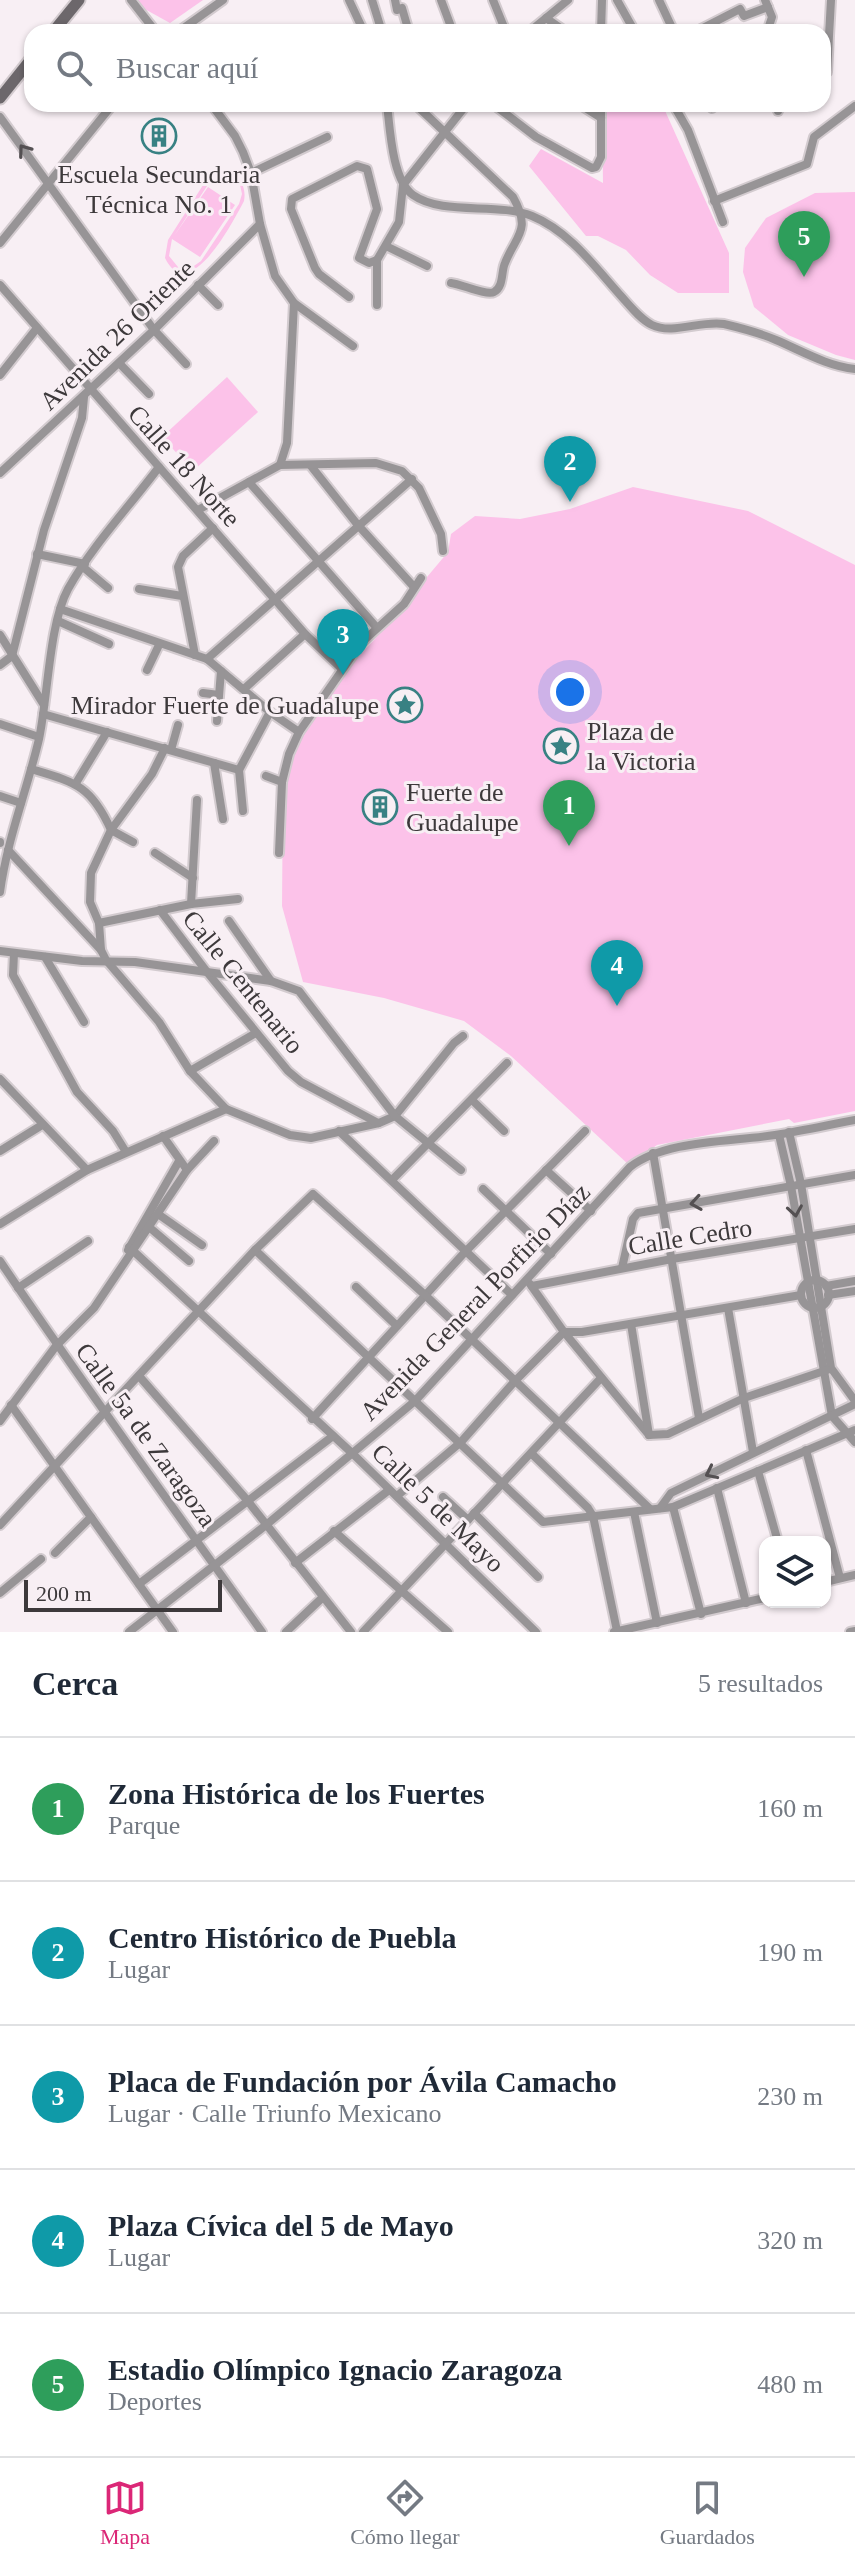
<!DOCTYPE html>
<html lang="es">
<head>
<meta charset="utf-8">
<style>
	:root { --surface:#fff; --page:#f6f6f7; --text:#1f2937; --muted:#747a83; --line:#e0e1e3; --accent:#db2777 }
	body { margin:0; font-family:"Times New Roman",serif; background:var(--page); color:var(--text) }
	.controls { position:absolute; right:24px; bottom:24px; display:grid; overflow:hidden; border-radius:16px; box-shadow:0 2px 6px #0004 }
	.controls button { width:72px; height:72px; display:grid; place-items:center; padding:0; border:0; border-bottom:2px solid var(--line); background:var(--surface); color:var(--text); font:40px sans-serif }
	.scale { position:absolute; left:24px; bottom:20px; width:198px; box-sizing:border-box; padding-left:8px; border:4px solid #3d393b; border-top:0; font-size:22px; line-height:28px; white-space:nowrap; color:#3d393b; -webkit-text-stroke:6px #f8eff4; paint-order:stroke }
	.you { position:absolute; left:570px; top:692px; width:28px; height:28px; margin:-20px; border:6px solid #fff; border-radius:50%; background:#1a73e8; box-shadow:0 0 0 12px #1a73e833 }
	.badge { display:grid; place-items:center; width:52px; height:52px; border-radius:50%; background:var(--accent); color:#fff; font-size:26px; font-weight:700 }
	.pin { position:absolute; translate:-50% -66px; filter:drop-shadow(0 2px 4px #0008) }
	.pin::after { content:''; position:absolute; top:42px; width:28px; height:24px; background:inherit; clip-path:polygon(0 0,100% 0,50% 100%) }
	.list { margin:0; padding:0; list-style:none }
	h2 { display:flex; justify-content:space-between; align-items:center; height:104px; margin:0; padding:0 32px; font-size:34px }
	h2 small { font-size:26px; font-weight:400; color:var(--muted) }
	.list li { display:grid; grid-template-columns:52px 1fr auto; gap:24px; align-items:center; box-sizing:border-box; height:144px; padding:0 32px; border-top:2px solid var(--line) }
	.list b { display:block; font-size:30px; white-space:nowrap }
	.list p { margin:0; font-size:26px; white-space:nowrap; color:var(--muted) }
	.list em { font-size:26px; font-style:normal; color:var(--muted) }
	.icon { flex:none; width:44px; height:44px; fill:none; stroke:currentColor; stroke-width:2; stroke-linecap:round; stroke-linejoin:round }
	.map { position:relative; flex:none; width:855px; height:1632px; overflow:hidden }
	.search { position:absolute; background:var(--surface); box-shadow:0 2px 6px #0004; left:24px; right:24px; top:24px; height:88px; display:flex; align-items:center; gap:20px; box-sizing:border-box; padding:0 28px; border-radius:24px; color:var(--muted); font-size:30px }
	.sheet { height:824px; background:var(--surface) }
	nav { display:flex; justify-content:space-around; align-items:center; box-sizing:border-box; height:112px; border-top:2px solid var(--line); background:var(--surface); font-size:22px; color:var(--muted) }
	nav a { display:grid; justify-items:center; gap:4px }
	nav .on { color:var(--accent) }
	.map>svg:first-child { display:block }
	.green { fill:#fcc2e9; fill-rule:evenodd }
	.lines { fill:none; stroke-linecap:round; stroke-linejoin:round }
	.street-casing { stroke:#d3cbcf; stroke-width:12 }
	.secondary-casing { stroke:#d3cbcf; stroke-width:15 }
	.street { stroke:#979496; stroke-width:8 }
	.secondary { stroke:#6c676b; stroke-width:11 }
	.oneway { stroke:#545052 }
	.labels { text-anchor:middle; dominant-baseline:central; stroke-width:6; stroke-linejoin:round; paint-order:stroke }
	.poi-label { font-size:26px; fill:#3d393b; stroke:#f8eff4; text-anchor:start }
	.street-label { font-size:26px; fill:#3d393b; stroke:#f8eff4 }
</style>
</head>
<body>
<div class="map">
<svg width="855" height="1632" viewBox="0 0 855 1632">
	<rect width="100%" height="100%" fill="#f8eff4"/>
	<!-- green -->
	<g class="green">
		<polygon points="136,0 203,0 170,23 141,7"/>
		<polygon points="602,104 662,104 729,253 729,293 678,293 650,275 626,250 598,236 586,236 529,166 541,149 603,183"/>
		<path d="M221 172C238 172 247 185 244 201 233 222 189 307 165 258L168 240 205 182 212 175ZM226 175 240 185 242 194 239 204 201 261 191 268 178 267 169 256 172 239 200 257 235 205 208 187 174 236 211 180Z"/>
		<polygon points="855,192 855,360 836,355 788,335 754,307 743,272 745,248 766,218 815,193"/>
		<polygon points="227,377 258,412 193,471 162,437"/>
		<polygon points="633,487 748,511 855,565 855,1111 794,1123 789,1119 657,1145 629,1165 511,1056 464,1021 384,998 303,982 282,906 283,785 294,750 338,678 374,640 448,552 451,534 475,516 520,519 570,509"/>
	</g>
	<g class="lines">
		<!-- street casing -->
		<g class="street-casing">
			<g id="street">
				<polyline points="131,0 156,32"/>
				<polyline points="349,0 364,32"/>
				<polyline points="372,0 382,32"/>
				<polyline points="395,0 397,10 402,8 409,32"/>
				<polyline points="441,0 453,32"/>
				<polyline points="493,0 506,32"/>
				<polyline points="617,0 635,32"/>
				<polyline points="659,0 674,32"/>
				<polyline points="765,0 772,17 767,32"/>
				<polyline points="546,18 566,32"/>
				<polyline points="178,32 223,0"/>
				<polyline points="529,32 568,0"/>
				<polyline points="601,32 602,0"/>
				<polyline points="695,32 740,9 744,16 768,7"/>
				<polyline points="827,72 831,0"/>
				<polyline points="211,104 235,136 243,152 251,173 260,224 275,276 294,303 287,443 280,465"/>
				<path d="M387 104C390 129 392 180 413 195 443 216 497 202 532 216 569 231 595 267 621 296 630 306 640 319 652 325 673 335 701 320 724 324 741 328 760 333 776 340 802 351 827 366 855 369"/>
				<path d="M415 104 513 197C532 231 516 235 505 263 501 271 504 287 494 292 487 296 461 284 451 283"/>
				<polyline points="493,104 536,137 592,168 596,167 601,157 601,104"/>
				<polyline points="579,104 601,118"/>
				<polyline points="673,104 688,130 723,222"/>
				<polyline points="710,104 712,108"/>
				<polyline points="778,104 778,111"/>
				<polyline points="0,117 154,330 186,364"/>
				<polyline points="251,173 327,137"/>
				<polyline points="714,201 807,164 814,137 855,106"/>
				<polyline points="0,243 113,104"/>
				<polyline points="386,246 427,266"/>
				<polyline points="0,285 305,634 342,669"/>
				<polyline points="198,285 218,305"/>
				<polyline points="349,297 319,274 315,268 291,209 292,199 357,166 367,169 377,209 359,258 369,263 377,260"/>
				<polyline points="294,303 353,346"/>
				<polyline points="377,305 377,260 399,222 403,185 467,104"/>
				<polyline points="119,363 149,394"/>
				<polyline points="0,375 37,328"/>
				<polyline points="311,466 357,524 414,587"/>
				<polyline points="0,473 154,330 260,224"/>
				<polyline points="249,482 377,628"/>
				<polyline points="198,510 280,465 376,463 402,471 419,488 441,534 443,551"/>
				<polyline points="37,554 85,564"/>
				<polyline points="83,567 108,588"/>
				<polyline points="139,589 182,596"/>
				<polyline points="60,609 207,659 270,712 299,732"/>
				<polyline points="58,621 109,644"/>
				<polyline points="0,635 44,705"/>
				<polyline points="195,655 178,567 183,556 213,528"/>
				<polyline points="207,659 412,479"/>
				<polyline points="0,665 12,656 44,530 82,418 84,397"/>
				<polyline points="147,670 159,645"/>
				<polyline points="244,689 305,634"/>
				<polyline points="203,693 219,695"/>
				<polyline points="43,714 239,770"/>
				<polyline points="217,721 221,671"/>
				<polyline points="0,724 39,737"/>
				<polyline points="171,750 178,725"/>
				<polyline points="214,763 223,819"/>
				<path d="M31 769C74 782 91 785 111 830"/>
				<polyline points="239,770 270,712"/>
				<polyline points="239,770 243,811"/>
				<polyline points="266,776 282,782"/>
				<polyline points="76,783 107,732"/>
				<polyline points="0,796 21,803"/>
				<polyline points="111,830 133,842"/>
				<polyline points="0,842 0,843"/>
				<polyline points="8,850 101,950 106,960 159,1022 190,1071 226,1109 290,1135 311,1138 379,1123 395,1116 454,1043 463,1036"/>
				<polyline points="155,853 193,878"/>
				<polyline points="279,853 282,782 289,754 299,732 361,643 404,604 421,578"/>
				<path d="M0 892C7 840 27 790 39 739 48 697 49 624 68 589 92 546 129 507 159 467"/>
				<polyline points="191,904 197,800"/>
				<polyline points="160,910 207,972 288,1071 301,1082 378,1123"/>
				<polyline points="229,921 271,981"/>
				<polyline points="99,923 191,904 238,899"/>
				<polyline points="101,950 99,923 90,902 91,873 111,830 152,774 165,748"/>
				<polyline points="0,951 82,961 135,962 271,981 299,991 395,1116 461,1170"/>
				<polyline points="14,953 13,975 77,1092 113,1131 126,1152"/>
				<polyline points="45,957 84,1022"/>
				<polyline points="190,1071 256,1033"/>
				<polyline points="0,1079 87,1170"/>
				<polyline points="472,1100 504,1131"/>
				<polyline points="339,1131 512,1295"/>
				<polyline points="789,1132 801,1184 831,1368 855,1401"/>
				<polyline points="779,1135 791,1186 832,1416 855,1442"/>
				<polyline points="163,1136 187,1170"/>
				<polyline points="0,1151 42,1125"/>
				<polyline points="653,1153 699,1418"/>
				<polyline points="546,1170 591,1211"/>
				<polyline points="392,1180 507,1063"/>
				<polyline points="483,1189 551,1254"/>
				<polyline points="158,1214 202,1245"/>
				<polyline points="0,1224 87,1170 226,1109"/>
				<polyline points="149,1227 189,1261"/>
				<polyline points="129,1247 353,1454 536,1632"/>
				<polyline points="128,1250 179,1161"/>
				<polyline points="255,1250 543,1522 673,1507 855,1430"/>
				<path d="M0 1261C85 1387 174 1509 262 1632"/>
				<polyline points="622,1268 633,1219 638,1213 855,1175"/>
				<circle cx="815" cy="1294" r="14"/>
				<polyline points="530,1284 564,1332 649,1435"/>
				<polyline points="532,1286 672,1259 855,1229"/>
				<polyline points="826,1286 855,1281"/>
				<polyline points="356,1287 397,1326"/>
				<polyline points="18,1288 88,1241"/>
				<polyline points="828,1295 855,1291"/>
				<polyline points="728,1308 753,1452"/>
				<polyline points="631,1324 649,1435"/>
				<polyline points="139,1376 247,1500 351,1632"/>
				<polyline points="11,1405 173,1632"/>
				<polyline points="312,1419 465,1252 585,1131"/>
				<polyline points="0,1421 56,1346 94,1308 187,1170 214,1141"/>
				<polyline points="649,1435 668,1434 744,1398 827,1370"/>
				<polyline points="806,1450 840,1578"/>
				<polyline points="532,1454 588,1508 593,1516 617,1631"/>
				<polyline points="758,1471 778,1542"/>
				<polyline points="717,1488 746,1603"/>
				<polyline points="397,1496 461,1442 515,1381 564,1332 582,1332 801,1295"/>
				<polyline points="443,1497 468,1520"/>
				<polyline points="673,1507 701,1614"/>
				<polyline points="660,1508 671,1493 855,1404"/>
				<polyline points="634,1512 657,1623"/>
				<polyline points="474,1513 538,1577"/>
				<polyline points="0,1525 255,1250 313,1194 425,1295 650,1509"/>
				<polyline points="334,1531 448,1632"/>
				<polyline points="55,1553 91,1517"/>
				<polyline points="295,1563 389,1490"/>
				<polyline points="825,1582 855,1575"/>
				<polyline points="139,1584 333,1436"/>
				<polyline points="0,1593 41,1559"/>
				<path d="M129 1632 266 1525 415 1401 630 1167C665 1140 730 1142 775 1135 802 1131 828 1125 855 1120"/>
				<polyline points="286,1632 322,1598"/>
				<polyline points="363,1632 601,1378"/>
				<polyline points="614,1632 765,1598"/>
				<polyline points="850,1632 855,1631"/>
			</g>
		</g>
		<!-- secondary casing -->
		<g class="secondary-casing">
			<g id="secondary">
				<polyline points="53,32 79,0"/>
				<polyline points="0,98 32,58"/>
			</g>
		</g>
		<!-- street -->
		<use href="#street" class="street"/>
		<!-- secondary -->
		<use href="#secondary" class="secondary"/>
	</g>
	<!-- one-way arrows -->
	<defs><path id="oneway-chevron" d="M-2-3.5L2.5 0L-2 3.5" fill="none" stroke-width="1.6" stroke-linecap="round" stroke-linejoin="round" transform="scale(2)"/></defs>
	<g class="oneway">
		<use href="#oneway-chevron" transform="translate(24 150) rotate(-126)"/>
		<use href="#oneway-chevron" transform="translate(696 1203) rotate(171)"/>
		<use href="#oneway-chevron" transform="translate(795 1211) rotate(81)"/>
		<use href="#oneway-chevron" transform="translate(711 1473) rotate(154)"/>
	</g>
	<!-- icons -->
	<defs>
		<g id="building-ring" transform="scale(1.8)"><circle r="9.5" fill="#f8eff4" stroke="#388183" stroke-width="1.5"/><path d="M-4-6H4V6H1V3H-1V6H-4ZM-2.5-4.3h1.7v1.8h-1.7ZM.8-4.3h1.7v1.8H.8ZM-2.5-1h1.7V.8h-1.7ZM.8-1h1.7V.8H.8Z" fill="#388183"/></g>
		<g id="sight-ring" transform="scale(1.8)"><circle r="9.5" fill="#f8eff4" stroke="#388183" stroke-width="1.5"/><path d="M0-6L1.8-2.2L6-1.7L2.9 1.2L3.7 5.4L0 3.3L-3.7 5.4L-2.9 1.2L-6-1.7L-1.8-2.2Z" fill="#388183"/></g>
	</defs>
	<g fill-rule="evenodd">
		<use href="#building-ring" x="159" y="136"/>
		<use href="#sight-ring" x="405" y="705"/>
		<use href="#sight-ring" x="561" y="746"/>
		<use href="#building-ring" x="380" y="807"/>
	</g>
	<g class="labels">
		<!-- poi labels -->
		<g class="poi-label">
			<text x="159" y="174" text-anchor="middle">Escuela Secundaria<tspan x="159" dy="30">Técnica No. 1</tspan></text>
			<text x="379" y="705" text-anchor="end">Mirador Fuerte de Guadalupe</text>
			<text x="587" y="731">Plaza de<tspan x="587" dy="30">la Victoria</tspan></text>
			<text x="406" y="792">Fuerte de<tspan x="406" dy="30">Guadalupe</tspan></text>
		</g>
		<!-- street labels -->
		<g class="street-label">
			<text transform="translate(117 335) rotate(-44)">Avenida 26 Oriente</text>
			<text transform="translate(184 466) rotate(48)">Calle 18 Norte</text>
			<text transform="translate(243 982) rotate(51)">Calle Centenario</text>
			<text transform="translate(690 1237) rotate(-9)">Calle Cedro</text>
			<text transform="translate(475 1302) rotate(-46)">Avenida General Porfirio Díaz</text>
			<text transform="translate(146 1435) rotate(54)">Calle 5a de Zaragoza</text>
			<text transform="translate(438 1508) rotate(44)">Calle 5 de Mayo</text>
		</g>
	</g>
</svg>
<div class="controls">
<button><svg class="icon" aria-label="layers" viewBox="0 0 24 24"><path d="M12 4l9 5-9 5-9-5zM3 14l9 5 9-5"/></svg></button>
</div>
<div class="scale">200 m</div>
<div class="you"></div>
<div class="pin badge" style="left:569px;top:846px;background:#2e9e5b">1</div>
<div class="pin badge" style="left:570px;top:502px;background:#0f9aa8">2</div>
<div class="pin badge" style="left:343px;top:675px;background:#0f9aa8">3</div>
<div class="pin badge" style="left:617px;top:1006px;background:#0f9aa8">4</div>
<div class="pin badge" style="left:804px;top:277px;background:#2e9e5b">5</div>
<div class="search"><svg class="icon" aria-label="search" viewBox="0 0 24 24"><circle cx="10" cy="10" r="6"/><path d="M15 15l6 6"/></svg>Buscar aquí</div>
</div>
<section class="sheet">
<h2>Cerca<small>5 resultados</small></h2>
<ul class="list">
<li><span class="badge" style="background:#2e9e5b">1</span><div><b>Zona Histórica de los Fuertes</b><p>Parque</p></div><em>160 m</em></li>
<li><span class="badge" style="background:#0f9aa8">2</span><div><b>Centro Histórico de Puebla</b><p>Lugar</p></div><em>190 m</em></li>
<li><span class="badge" style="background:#0f9aa8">3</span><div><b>Placa de Fundación por Ávila Camacho</b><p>Lugar · Calle Triunfo Mexicano</p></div><em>230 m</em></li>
<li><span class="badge" style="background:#0f9aa8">4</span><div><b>Plaza Cívica del 5 de Mayo</b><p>Lugar</p></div><em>320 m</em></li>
<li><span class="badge" style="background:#2e9e5b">5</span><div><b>Estadio Olímpico Ignacio Zaragoza</b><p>Deportes</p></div><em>480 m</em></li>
</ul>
</section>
<nav>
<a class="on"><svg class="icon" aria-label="map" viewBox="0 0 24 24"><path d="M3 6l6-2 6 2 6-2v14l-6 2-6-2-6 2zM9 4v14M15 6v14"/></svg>Mapa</a>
<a><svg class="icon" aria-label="directions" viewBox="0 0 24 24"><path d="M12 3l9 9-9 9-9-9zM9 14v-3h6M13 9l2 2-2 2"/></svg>Cómo llegar</a>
<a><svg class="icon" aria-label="saved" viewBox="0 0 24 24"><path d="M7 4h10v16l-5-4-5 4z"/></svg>Guardados</a>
</nav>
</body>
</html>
